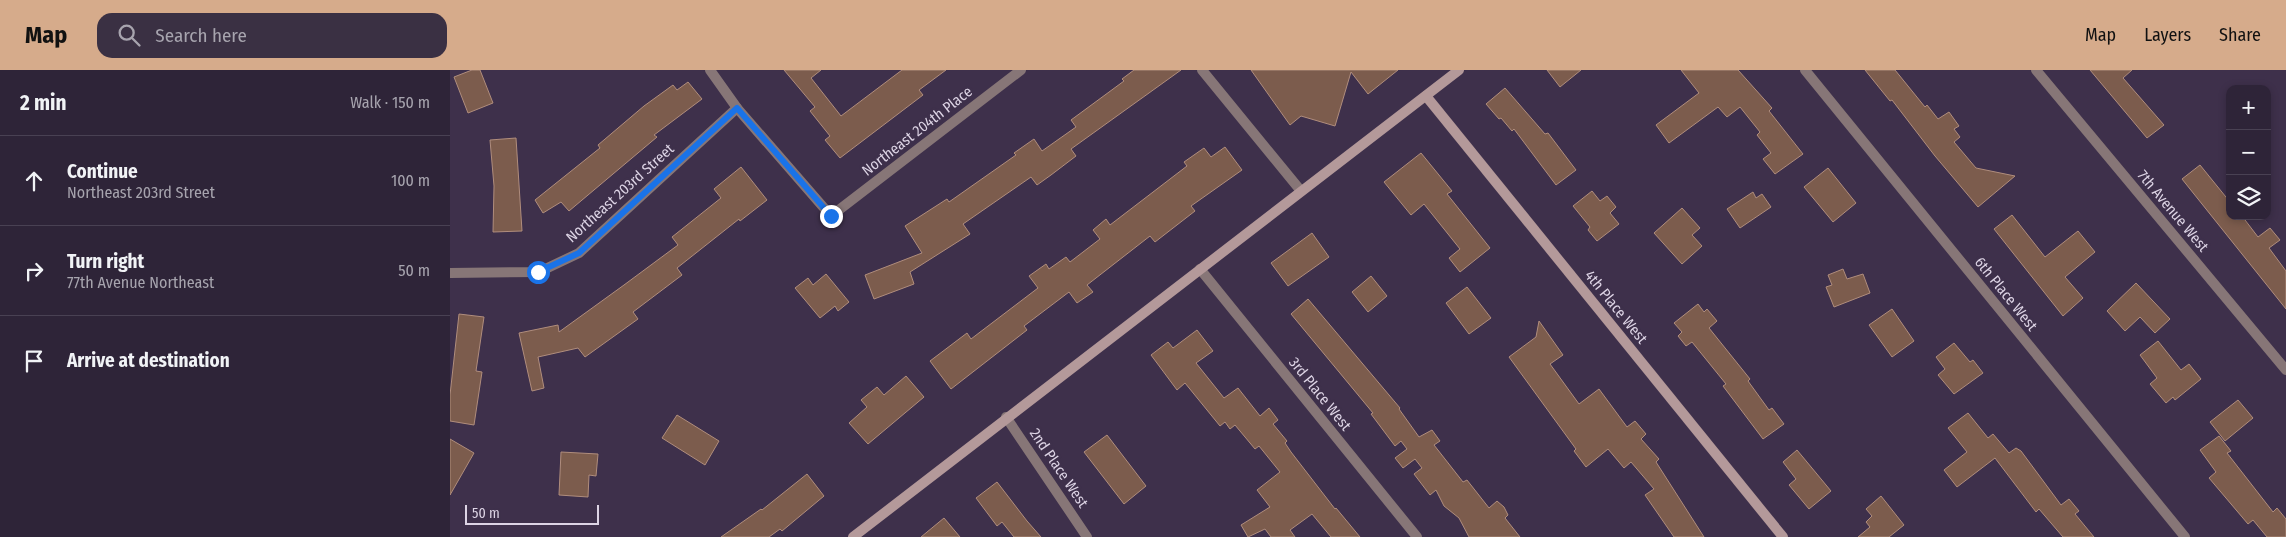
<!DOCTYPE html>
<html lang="en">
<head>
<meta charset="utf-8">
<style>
	:root { --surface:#2e2438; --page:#3a3043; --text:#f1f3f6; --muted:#a7a4ae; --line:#494153; --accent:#d6ab8b }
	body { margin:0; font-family:"Fira Sans Condensed",sans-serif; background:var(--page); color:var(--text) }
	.controls { position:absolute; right:15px; top:15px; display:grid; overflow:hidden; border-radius:10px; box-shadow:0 2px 8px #0003 }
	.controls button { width:45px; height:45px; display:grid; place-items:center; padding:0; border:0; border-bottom:1px solid var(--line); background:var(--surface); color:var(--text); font:25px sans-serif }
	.scale { position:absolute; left:15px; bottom:12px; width:134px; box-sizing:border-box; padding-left:5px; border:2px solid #ddd4e5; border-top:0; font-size:14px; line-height:18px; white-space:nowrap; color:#ddd4e5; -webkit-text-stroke:4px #3e304b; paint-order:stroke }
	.stop { position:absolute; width:15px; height:15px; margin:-11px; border:4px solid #1a73e8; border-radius:50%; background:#fff }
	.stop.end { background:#1a73e8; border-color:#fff; box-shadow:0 1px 5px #0008 }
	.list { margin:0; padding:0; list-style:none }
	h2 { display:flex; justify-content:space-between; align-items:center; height:65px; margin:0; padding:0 20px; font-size:21px }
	h2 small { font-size:16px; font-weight:400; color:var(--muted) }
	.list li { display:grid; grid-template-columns:32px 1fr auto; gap:15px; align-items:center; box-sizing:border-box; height:90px; padding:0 20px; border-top:1px solid var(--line) }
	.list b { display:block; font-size:19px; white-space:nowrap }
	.list p { margin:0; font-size:16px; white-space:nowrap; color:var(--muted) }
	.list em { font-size:16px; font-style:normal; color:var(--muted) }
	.icon { flex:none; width:28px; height:28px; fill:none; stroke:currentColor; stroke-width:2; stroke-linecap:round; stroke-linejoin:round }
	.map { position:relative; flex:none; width:1836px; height:467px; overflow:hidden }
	header { display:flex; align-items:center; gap:30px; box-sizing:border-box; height:70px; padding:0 25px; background:var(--accent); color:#111 }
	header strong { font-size:24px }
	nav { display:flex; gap:28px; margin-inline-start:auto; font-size:18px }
	.search { width:350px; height:45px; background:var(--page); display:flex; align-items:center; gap:12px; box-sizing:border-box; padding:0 18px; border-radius:15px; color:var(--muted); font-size:19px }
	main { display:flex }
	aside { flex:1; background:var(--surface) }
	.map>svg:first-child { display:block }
	.building { fill:#7c5c4d; stroke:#b08d7d }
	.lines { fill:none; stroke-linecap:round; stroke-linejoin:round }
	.street { stroke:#877677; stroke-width:10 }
	.secondary { stroke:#b4999a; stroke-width:10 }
	.route { stroke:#1a73e8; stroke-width:6 }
	.labels { text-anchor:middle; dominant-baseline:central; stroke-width:5; stroke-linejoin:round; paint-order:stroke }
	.street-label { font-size:15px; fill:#ddd4e5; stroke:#3e304b }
</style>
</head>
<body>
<header>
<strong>Map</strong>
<div class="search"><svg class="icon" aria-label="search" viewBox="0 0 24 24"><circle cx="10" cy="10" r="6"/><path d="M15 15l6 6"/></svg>Search here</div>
<nav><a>Map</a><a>Layers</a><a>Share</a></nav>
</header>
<main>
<aside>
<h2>2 min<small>Walk · 150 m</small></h2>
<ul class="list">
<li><svg class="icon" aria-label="ahead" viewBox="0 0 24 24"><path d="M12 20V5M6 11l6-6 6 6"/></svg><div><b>Continue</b><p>Northeast 203rd Street</p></div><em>100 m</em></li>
<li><svg class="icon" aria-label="right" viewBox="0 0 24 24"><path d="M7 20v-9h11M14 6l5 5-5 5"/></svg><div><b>Turn right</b><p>77th Avenue Northeast</p></div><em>50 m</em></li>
<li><svg class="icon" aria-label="arrive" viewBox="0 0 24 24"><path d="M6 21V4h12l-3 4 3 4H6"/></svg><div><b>Arrive at destination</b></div></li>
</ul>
</aside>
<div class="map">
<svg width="1836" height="467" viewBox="0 0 1836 467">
	<rect width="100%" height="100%" fill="#3e304b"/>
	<!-- building -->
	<g class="building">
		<polygon points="22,0 30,0 43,33 18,43 4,7"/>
		<polygon points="334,0 371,0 361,8 391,46 452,0 496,0 469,20 473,25 390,88 375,70 380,66 360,41 365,37"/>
		<polygon points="684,0 731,0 621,79 626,86 601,105 587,115 581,107 513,154 520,164 460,202 464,214 424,229 415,205 472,183 455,156 497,129 499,132 566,85 564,83 584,69 592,81 626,57 621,50 674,11 672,9"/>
		<polygon points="801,0 948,0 918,24 901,2 885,56 851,46 840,55"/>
		<polygon points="1097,0 1131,0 1110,17"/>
		<polygon points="1231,0 1288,0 1322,38 1319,41 1353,84 1325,104 1313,89 1321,83 1307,65 1310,62 1290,37 1277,47 1268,37 1219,73 1206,55 1249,23"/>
		<polygon points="1415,0 1445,0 1475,37 1477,35 1488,49 1499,42 1509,56 1504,59 1510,67 1504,72 1526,98 1565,106 1528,137 1485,86 1442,30 1440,31"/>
		<polygon points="1640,0 1682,0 1673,8 1714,55 1697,68"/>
		<polygon points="238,12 252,29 204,65 207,67 119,141 111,132 93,143 85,130 150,78 148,75 194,36 223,15 227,20"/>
		<polygon points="1055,18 1095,64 1098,63 1126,100 1106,115 1064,59 1062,61 1051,48 1049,49 1036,34"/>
		<polygon points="66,68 72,161 43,162 44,116 40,70"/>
		<polygon points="775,77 792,100 741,136 745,141 705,172 700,166 637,215 643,222 627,233 619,222 574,256 577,260 501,319 480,291 517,263 521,269 588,218 579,206 596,194 599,199 616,187 620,192 650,169 643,160 656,149 660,155 737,96 734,92 754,78 761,87"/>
		<polygon points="971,83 1002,121 997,124 1040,178 1010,202 999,188 1010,179 974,134 961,145 934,112"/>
		<polygon points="1750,95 1780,132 1780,146 1792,146 1808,167 1820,158 1830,170 1819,178 1836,201 1836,239 1732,109"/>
		<polygon points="291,97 317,130 290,151 289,149 227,198 232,205 183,242 188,249 135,287 128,278 88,287 94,318 82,321 69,263 108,255 109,262 174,215 228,175 222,167 271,128 264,119"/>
		<polygon points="1378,98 1406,133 1383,152 1354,117"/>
		<polygon points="1142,121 1150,131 1157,126 1166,137 1160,143 1169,154 1147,171 1138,160 1140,157 1123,136"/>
		<polygon points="1303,122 1306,128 1312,124 1321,137 1290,158 1277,139"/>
		<polygon points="1232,138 1250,158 1242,165 1252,176 1232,194 1204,163"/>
		<polygon points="1562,145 1595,187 1628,161 1645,182 1615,207 1633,228 1613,246 1544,159"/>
		<polygon points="862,163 879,187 838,216 821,193"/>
		<polygon points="1393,199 1397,209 1413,204 1420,223 1384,237 1376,217 1382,215 1378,205"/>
		<polygon points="376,204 399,232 388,241 385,236 370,248 345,218 358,208 363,215"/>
		<polygon points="921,206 937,226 918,242 902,222"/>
		<polygon points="1686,213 1720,249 1705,263 1690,247 1675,261 1657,241"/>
		<polygon points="1017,217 1041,248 1019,264 996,233"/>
		<polygon points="858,229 950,338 949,339 969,367 982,360 990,371 984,375 1013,412 1017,410 1039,438 1047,431 1054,437 1058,445 1055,448 1070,467 1019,467 1009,448 994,436 986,420 980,425 964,404 972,398 965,389 953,398 945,388 957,379 951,371 945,376 921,344 923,343 841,244"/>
		<polygon points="1248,234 1254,242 1257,239 1267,251 1259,258 1300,309 1298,311 1319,340 1322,338 1334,354 1313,369 1273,316 1276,314 1242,272 1236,276 1228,266 1232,262 1224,253"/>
		<polygon points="1442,239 1464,271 1442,287 1419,255"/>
		<polygon points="9,244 34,247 26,301 32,302 24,355 0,351 0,325"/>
		<polygon points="1089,251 1113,285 1100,294 1129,334 1149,319 1177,357 1185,351 1196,364 1191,369 1209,389 1206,392 1254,467 1224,467 1195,425 1204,419 1181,392 1174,398 1158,379 1136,397 1124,381 1126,379 1059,287 1086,267"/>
		<polygon points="747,260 763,281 746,293 774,328 788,318 810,346 819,338 828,350 823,354 837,371 835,373 841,382 885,439 886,438 910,467 881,467 862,444 840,460 845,467 821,467 815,459 798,467 791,455 820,437 807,420 830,402 809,376 805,379 785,355 780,359 775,352 770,356 735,313 727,320 701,285 718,272 723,278"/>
		<polygon points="1708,271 1731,300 1739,294 1751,309 1725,330 1723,327 1716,333 1700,314 1707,308 1690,285"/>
		<polygon points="1504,273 1520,292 1523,290 1533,303 1504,324 1488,305 1495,299 1486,287"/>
		<polygon points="456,306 474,327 418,374 399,353 417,337 411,330 427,317 434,325"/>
		<polygon points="1788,330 1803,348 1775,371 1760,352"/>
		<polygon points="1518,343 1538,368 1543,364 1559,383 1566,378 1571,381 1611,435 1619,429 1629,441 1625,444 1644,467 1613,467 1589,439 1586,442 1545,388 1507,417 1494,400 1517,382 1498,358"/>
		<polygon points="227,345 269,371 255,395 212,368"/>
		<polygon points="657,365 696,416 674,434 634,382"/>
		<polygon points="1769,366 1781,381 1777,383 1823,442 1827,438 1836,449 1836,467 1817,467 1803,450 1798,454 1759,408 1766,402 1750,380"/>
		<polygon points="0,369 24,383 0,425"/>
		<polygon points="1347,380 1381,421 1359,439 1339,415 1346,409 1333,392"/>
		<polygon points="111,382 148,384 146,406 139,405 138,427 109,425"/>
		<polygon points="357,404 374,426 332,461 330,459 319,467 271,467 311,439 312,440"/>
		<polygon points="547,412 577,451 591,467 564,467 552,452 547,456 526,428"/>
		<polygon points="1431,426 1454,455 1439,467 1408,467 1420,457 1416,452 1422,446 1416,439"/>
		<polygon points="494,448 510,467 471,467"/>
	</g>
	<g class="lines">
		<!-- street -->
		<g class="street">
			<polyline points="260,0 287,38 381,146 571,0"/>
			<polyline points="752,0 851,121"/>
			<polyline points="1355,0 1735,467"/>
			<polyline points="1586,0 1836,300"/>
			<polyline points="750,199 967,467"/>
			<polyline points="0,203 89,202 129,183 287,38"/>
			<polyline points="556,347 637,467"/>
		</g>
		<!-- secondary -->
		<g class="secondary">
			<polyline points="976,26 1333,467"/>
			<polyline points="403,467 1009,0"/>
		</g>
	</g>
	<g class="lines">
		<!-- route -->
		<polyline class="route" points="88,202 129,183 287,38 381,146"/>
	</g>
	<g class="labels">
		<!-- street labels -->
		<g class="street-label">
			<text transform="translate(467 61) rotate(-38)">Northeast 204th Place</text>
			<text transform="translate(170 123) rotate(-42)">Northeast 203rd Street</text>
			<text transform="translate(1723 141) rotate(50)">7th Avenue West</text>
			<text transform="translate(1556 224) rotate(51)">6th Place West</text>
			<text transform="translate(1166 237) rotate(51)">4th Place West</text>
			<text transform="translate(870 324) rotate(51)">3rd Place West</text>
			<text transform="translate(609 398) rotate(56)">2nd Place West</text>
		</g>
	</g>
</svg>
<div class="controls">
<button>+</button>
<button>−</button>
<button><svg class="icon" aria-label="layers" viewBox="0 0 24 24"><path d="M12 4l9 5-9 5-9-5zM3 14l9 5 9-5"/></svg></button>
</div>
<div class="scale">50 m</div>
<div class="stop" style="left:88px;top:202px"></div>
<div class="stop end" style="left:381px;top:146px"></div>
</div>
</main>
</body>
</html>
